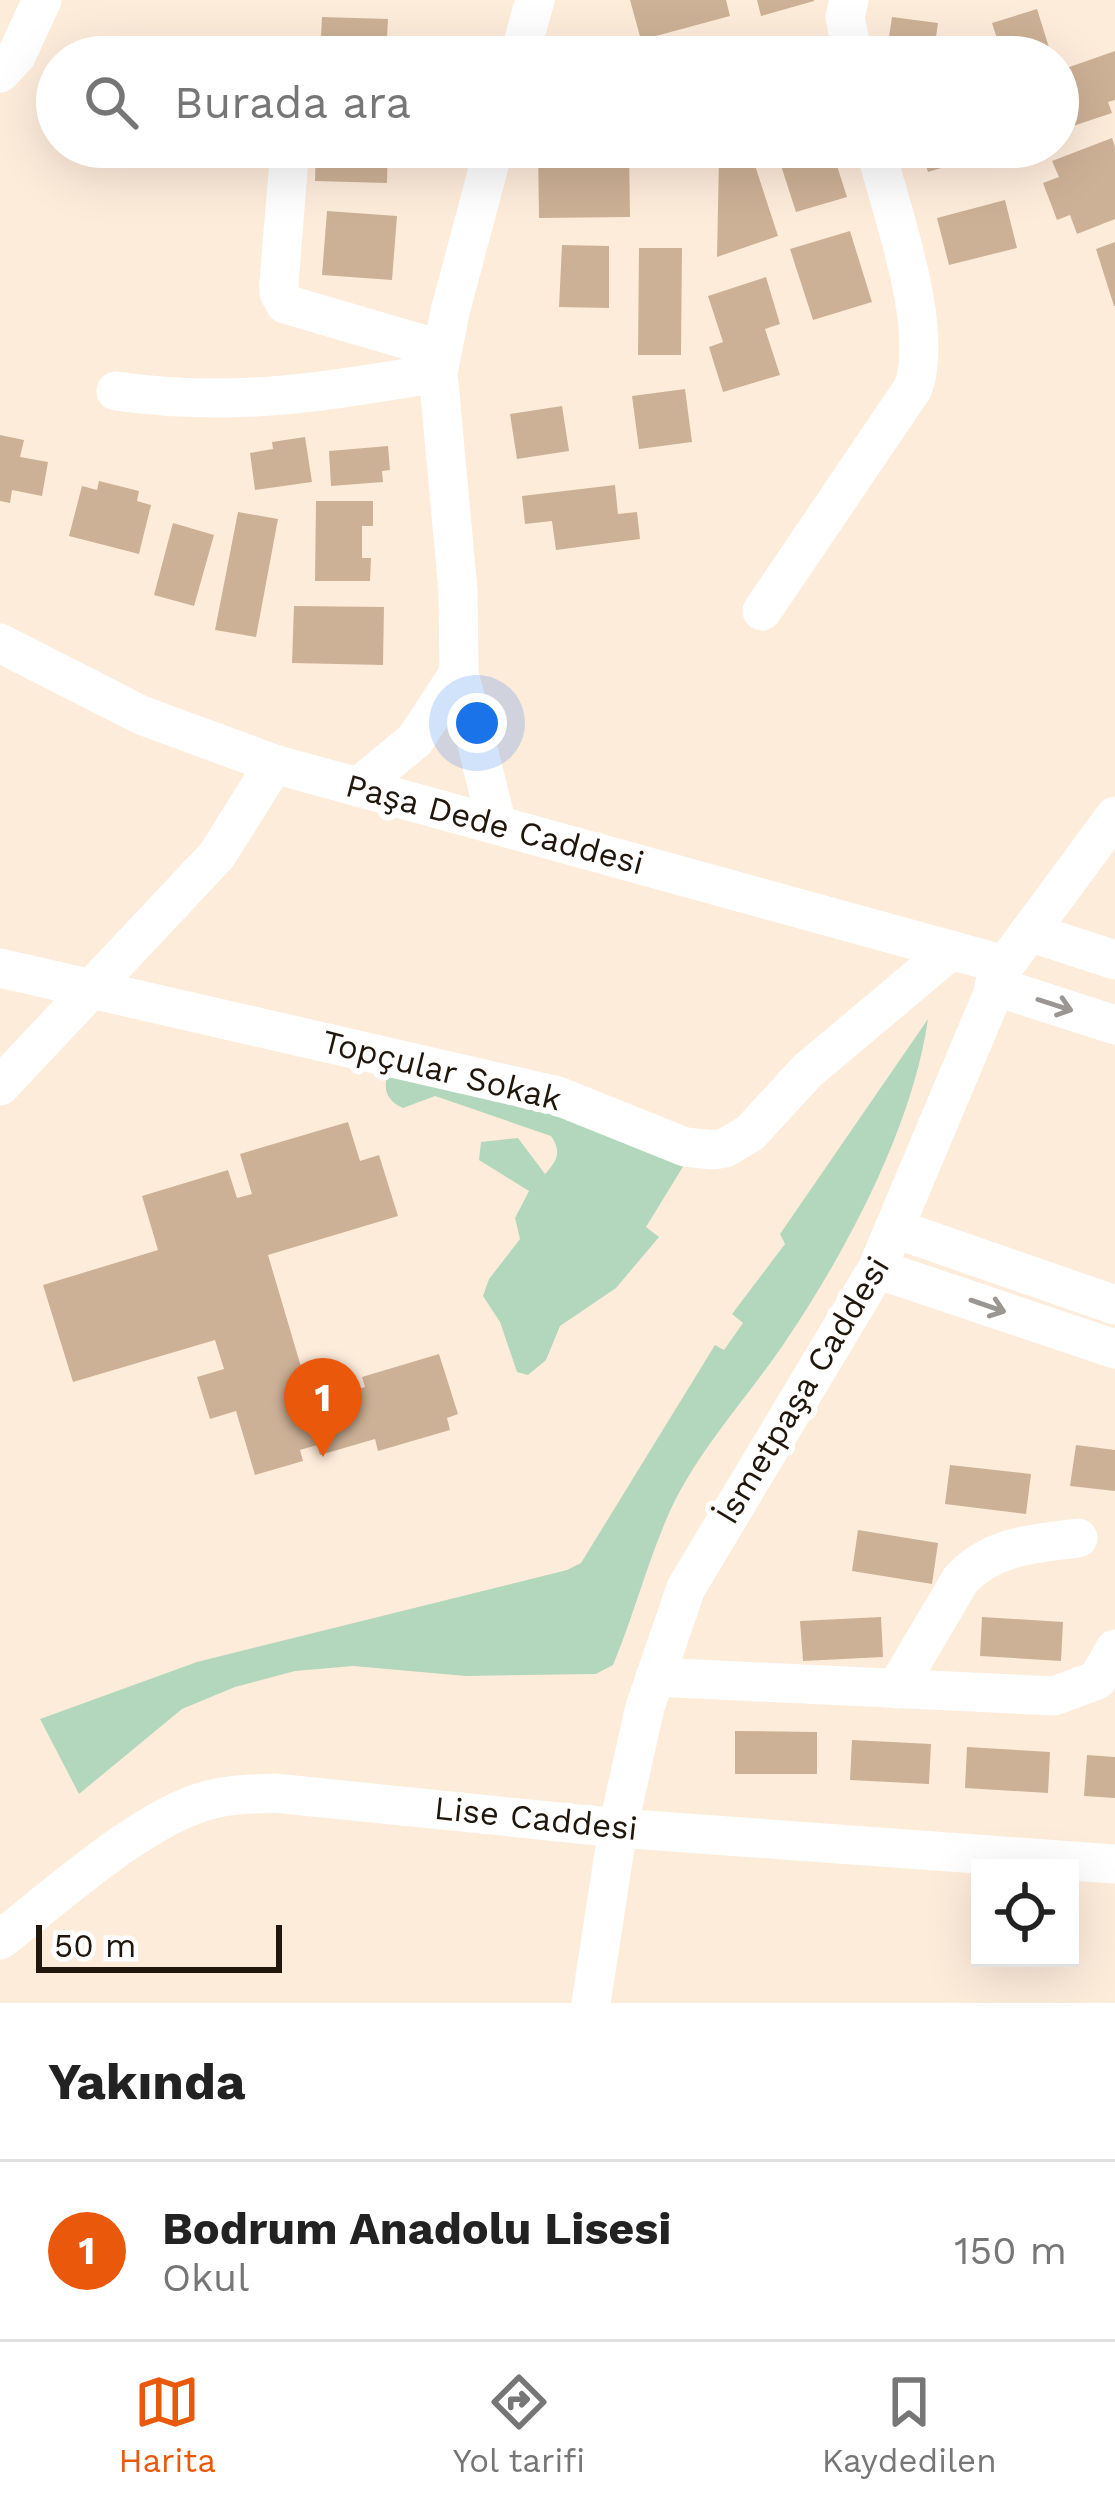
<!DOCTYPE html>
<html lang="tr">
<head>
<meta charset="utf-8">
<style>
	:root { --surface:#fff; --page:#f2f2f2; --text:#222; --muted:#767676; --line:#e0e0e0; --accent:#ea580c }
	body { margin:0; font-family:"Work Sans",sans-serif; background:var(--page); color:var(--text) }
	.controls { position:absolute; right:36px; bottom:36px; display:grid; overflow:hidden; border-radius:0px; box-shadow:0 12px 48px #0002 }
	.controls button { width:108px; height:108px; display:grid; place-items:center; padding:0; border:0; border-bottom:3px solid var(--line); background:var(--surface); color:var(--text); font:60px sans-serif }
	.scale { position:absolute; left:36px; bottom:30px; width:246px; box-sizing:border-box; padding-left:12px; border:6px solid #20160c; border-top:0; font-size:33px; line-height:42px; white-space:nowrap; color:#20160c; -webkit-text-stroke:9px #fff; paint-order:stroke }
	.you { position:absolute; left:477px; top:723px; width:42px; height:42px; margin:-30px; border:9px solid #fff; border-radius:50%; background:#1a73e8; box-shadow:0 0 0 18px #1a73e833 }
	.badge { display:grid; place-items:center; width:78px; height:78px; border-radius:50%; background:var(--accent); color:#fff; font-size:39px; font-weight:700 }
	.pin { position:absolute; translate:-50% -99px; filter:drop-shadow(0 3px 6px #0008) }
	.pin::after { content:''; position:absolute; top:63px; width:42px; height:36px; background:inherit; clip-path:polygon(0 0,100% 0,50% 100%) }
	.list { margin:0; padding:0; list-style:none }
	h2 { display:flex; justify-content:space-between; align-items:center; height:156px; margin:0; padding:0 48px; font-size:51px }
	h2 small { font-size:39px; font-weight:400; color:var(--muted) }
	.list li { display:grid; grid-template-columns:78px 1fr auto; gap:36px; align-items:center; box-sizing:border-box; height:180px; padding:0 48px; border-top:3px solid var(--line) }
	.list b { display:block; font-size:45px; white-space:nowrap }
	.list p { margin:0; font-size:39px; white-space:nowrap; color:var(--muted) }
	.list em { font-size:39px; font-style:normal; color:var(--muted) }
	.icon { flex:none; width:66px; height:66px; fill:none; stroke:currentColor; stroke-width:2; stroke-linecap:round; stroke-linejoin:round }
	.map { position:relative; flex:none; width:1115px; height:2003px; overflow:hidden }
	.search { position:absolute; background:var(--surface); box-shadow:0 12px 48px #0002; left:36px; right:36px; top:36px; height:132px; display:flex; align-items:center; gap:30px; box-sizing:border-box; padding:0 42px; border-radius:66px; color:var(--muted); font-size:45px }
	.sheet { height:336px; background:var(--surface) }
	nav { display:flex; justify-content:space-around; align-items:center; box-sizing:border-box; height:168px; border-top:3px solid var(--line); background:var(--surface); font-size:33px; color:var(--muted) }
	nav a { display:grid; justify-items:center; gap:6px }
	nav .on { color:var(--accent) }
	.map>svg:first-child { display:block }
	.green { fill:#b3d7bc }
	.building { fill:#cdb196 }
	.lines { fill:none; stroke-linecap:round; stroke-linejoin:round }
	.minor { stroke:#fff; stroke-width:39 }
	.oneway { stroke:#9b9692 }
	.labels { text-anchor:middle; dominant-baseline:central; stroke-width:12; stroke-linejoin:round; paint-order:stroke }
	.street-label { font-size:33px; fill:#20160c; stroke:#fff }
</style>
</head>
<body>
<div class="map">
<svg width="1115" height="2003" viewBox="0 0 1115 2003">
	<rect width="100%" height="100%" fill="#feecdb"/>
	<!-- green -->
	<g class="green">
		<path d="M928 1019C913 1125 848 1248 789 1336 751 1394 699 1448 670 1511 648 1560 634 1615 613 1665L596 1674 466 1676 353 1666 295 1671 235 1687 182 1709 79 1794 40 1719 197 1662 567 1570 581 1563 715 1345 724 1350 743 1323 732 1314 785 1244 780 1234Z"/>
		<path d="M389 1071 570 1114 684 1165 646 1227 659 1237 616 1288 560 1326 546 1360 528 1375 517 1372 500 1322 483 1296 489 1279 520 1239 515 1218 529 1191 479 1160 481 1142 518 1138 545 1174C557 1161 562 1152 551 1136L435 1096 403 1108C386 1101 382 1088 389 1071Z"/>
	</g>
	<!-- building -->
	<g class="building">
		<polygon points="630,0 726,0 730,16 641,40"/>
		<polygon points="757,0 814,0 814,1 761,16"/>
		<polygon points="1037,9 1052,57 1003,57 992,23"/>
		<polygon points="322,17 388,19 386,57 320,57"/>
		<polygon points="892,17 938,23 933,57 886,57"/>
		<polygon points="796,38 802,57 741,57 741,56"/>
		<polygon points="1115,51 1115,100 1108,102 1112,113 1058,131 1058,71"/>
		<polygon points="1112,138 1115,147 1115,219 1077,234 1070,215 1057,220 1043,183 1059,177 1052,161"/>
		<polygon points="316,147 388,147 387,183 315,181"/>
		<polygon points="538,147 629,147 630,217 539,218"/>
		<polygon points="749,147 778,236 717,257 719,157"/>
		<polygon points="775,147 831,147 847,197 796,212"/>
		<polygon points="920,147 1007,147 1007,148 928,172"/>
		<polygon points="1005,200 1017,248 949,265 937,218"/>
		<polygon points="327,211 397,216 392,280 322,275"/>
		<polygon points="850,231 872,302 813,320 790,249"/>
		<polygon points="1115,242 1115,306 1114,306 1096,249"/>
		<polygon points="562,245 609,246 609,308 559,307"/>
		<polygon points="639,248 682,248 681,355 638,355"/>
		<polygon points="766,277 780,324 765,329 780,375 723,392 709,347 723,342 708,296"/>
		<polygon points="685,389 692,442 639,449 632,396"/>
		<polygon points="562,406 569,451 517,459 510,414"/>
		<polygon points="0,435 24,440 20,457 48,462 42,496 12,490 10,503 0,501"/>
		<polygon points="305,437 312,482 255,490 250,453 273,449 272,442"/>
		<polygon points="388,446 390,470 382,471 383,482 331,486 329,451"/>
		<polygon points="99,481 139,491 137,501 151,505 139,554 69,536 82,486 97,490"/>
		<polygon points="615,485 618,514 637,512 640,539 556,550 552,521 525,524 522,496"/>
		<polygon points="316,501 373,501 373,526 362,526 362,558 371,558 370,581 315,581"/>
		<polygon points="238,512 278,519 256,637 215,630"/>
		<polygon points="173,523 214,535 194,606 154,595"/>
		<polygon points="294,606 384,607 383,665 292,663"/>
		<polygon points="348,1122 360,1161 379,1155 398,1216 268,1255 312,1404 365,1387 362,1377 439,1354 458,1414 447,1418 450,1430 378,1451 375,1439 320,1455 317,1445 300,1450 303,1461 255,1475 236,1411 210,1419 197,1377 224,1369 215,1340 73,1382 43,1285 158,1250 142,1196 228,1170 237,1198 252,1194 240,1154"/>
		<polygon points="1076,1445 1115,1450 1115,1491 1070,1486"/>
		<polygon points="950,1465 1031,1474 1026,1514 945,1504"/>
		<polygon points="858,1530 938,1543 932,1584 852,1571"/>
		<polygon points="881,1617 883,1657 803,1661 800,1621"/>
		<polygon points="982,1617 1063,1622 1061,1661 980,1656"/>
		<polygon points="735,1731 817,1732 817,1774 735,1774"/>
		<polygon points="852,1740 931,1744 929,1784 850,1780"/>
		<polygon points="967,1747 1050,1752 1048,1793 965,1788"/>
		<polygon points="1087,1755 1115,1757 1115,1798 1084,1796"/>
	</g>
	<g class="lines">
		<!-- minor -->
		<g class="minor">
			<polyline points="849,0 845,17 853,57"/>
			<polyline points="519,57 535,0"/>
			<polyline points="0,73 16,56 42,0"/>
			<polyline points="290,147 279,282 279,293 285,304 442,350"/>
			<path d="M116 391C236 408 321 392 438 373"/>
			<path d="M762 611 913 388C935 329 891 210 875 147"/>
			<polyline points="0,643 141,715 274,764 1005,965"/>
			<polyline points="459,673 458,591 438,373 450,312 494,147"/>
			<polyline points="358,787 415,740 459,673 497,825"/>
			<polyline points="1029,932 1115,960"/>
			<polyline points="0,968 558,1096 685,1147 713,1150 725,1148 750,1133 807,1071 951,950"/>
			<polyline points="994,986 1115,1025"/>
			<polyline points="0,1086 217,855 274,764"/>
			<polyline points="896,1229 1115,1305"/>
			<polyline points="877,1269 1115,1349"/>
			<polyline points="655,1677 1054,1696 1097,1680 1115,1649"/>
			<path d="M896 1689 961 1579C993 1545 1034 1544 1078 1538"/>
			<path d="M0 1940C55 1897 143 1817 209 1800 230 1794 253 1794 274 1793L618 1828 1115 1864"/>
			<polyline points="591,2003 618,1828 645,1707 686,1588 877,1269 1005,965 1115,816"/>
		</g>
	</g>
	<!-- one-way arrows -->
	<defs><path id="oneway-shaft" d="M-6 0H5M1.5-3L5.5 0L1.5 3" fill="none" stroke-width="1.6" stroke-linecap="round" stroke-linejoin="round" transform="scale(3)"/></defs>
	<g class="oneway">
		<use href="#oneway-shaft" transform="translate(1055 1005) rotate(18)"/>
		<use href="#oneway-shaft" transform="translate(988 1306) rotate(19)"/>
	</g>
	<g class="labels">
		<!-- street labels -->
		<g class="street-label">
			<text transform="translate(495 824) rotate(15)">Paşa Dede Caddesi</text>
			<text transform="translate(442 1070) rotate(14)">Topçular Sokak</text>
			<text transform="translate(802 1390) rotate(-59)">İsmetpaşa Caddesi</text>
			<text transform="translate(536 1818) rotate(6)">Lise Caddesi</text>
		</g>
	</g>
</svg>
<div class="controls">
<button><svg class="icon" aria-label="locate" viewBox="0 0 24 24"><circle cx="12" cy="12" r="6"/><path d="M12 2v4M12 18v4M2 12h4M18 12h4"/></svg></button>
</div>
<div class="scale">50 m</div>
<div class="you"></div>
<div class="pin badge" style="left:323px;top:1457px">1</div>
<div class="search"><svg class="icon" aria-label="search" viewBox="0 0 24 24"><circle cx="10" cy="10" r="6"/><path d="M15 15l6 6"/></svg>Burada ara</div>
</div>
<section class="sheet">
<h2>Yakında<small></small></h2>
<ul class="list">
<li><span class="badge">1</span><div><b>Bodrum Anadolu Lisesi</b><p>Okul</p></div><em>150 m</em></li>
</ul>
</section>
<nav>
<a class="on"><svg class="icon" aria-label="map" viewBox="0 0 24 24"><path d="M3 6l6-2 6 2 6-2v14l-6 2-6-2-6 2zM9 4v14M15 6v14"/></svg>Harita</a>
<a><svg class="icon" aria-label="directions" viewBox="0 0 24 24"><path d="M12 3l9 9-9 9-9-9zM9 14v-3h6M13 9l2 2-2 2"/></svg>Yol tarifi</a>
<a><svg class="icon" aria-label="saved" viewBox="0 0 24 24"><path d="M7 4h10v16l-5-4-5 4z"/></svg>Kaydedilen</a>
</nav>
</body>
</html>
